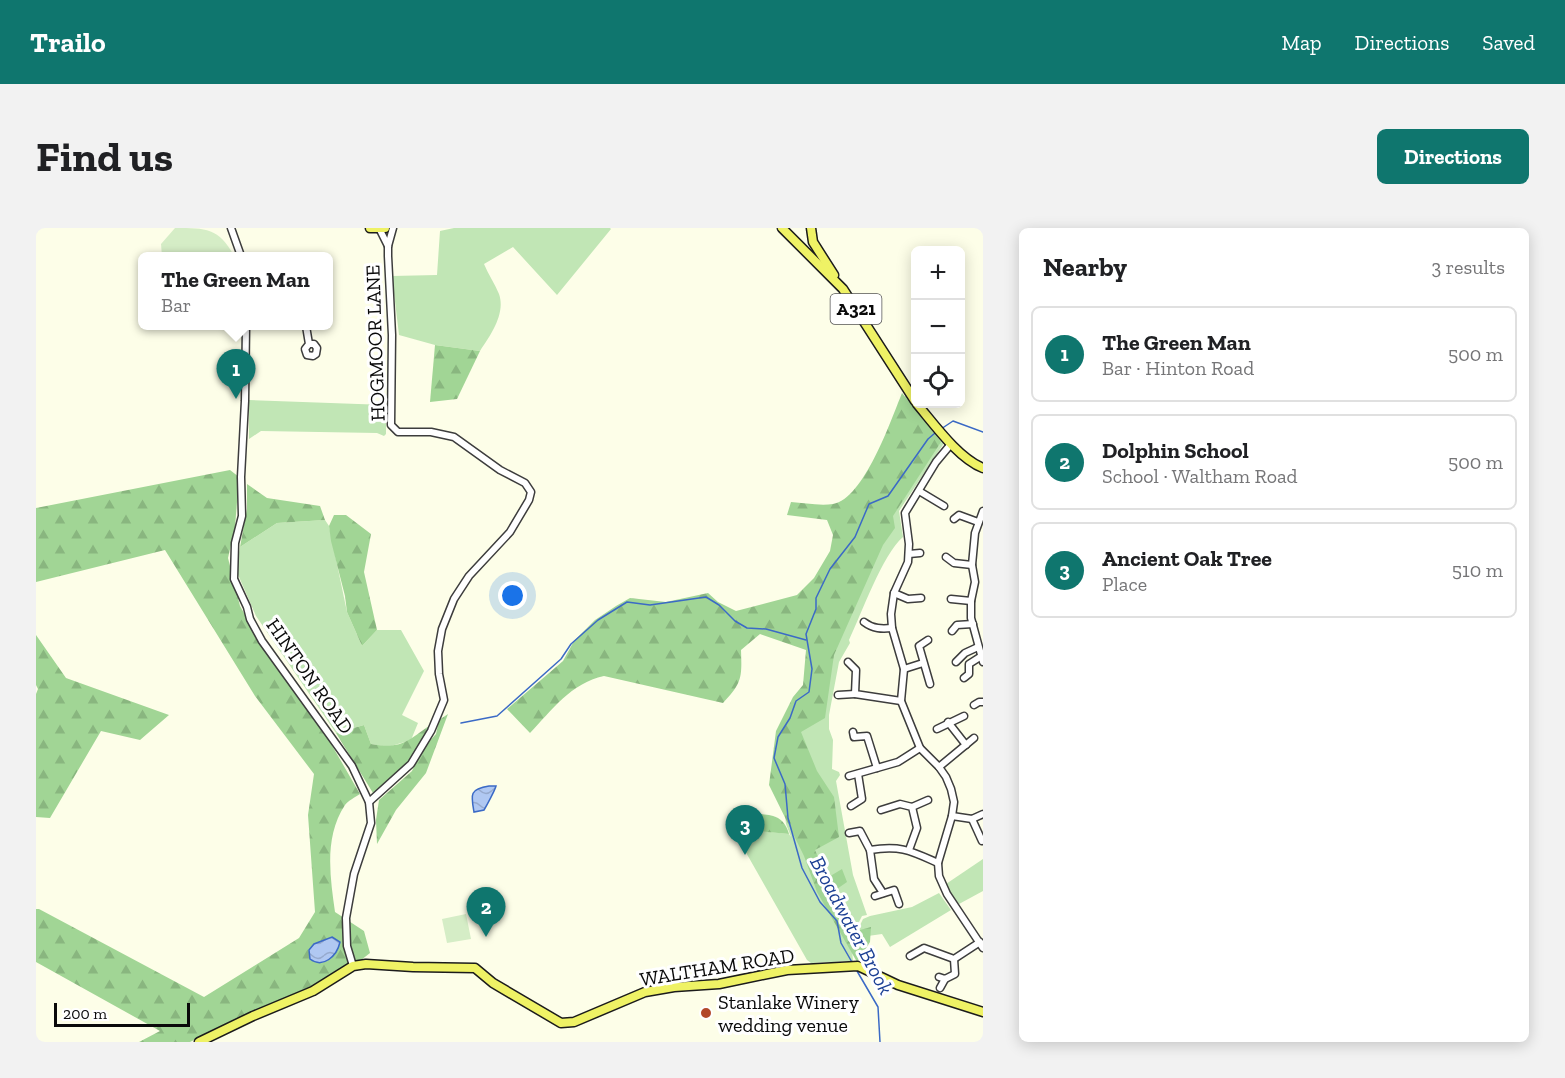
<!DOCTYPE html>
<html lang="en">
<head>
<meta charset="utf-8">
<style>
	:root { --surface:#fff; --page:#f2f2f2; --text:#202124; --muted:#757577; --line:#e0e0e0; --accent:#0f766e }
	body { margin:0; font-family:"Zilla Slab",serif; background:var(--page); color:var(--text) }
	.controls { position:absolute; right:18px; top:18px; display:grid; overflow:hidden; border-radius:9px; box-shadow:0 3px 15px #0003 }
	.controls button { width:54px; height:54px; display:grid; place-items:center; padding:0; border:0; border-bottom:2px solid var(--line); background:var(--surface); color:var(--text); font:30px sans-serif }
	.scale { position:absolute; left:18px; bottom:15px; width:136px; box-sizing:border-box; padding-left:6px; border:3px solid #0a0a0a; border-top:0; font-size:16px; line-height:21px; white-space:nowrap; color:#0a0a0a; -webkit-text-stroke:4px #fff; paint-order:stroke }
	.you { position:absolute; left:477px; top:368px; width:21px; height:21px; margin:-15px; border:4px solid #fff; border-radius:50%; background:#1a73e8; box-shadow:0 0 0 9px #1a73e833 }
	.badge { display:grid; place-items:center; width:39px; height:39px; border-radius:50%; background:var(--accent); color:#fff; font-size:20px; font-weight:700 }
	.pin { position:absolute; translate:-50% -50px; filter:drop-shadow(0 2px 3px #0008) }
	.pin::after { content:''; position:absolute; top:32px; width:21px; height:18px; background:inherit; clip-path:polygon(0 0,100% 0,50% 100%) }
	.popup { position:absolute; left:102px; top:24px; width:195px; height:78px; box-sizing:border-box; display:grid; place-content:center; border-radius:9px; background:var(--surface); filter:drop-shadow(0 2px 4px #0005); font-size:20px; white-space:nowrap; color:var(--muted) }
	.popup b { font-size:22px; color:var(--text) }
	.popup::after { content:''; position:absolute; left:50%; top:100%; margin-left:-12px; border:12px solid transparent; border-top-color:var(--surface) }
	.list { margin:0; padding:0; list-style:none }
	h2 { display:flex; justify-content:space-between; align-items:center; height:78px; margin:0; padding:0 24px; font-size:26px }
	h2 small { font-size:20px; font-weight:400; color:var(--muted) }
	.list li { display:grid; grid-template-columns:39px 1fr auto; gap:18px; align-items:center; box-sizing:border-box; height:96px; margin:0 12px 12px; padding:0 12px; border:2px solid var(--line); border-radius:9px }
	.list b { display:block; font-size:22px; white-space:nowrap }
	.list p { margin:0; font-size:20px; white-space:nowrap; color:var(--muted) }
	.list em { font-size:20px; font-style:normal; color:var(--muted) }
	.icon { flex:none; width:33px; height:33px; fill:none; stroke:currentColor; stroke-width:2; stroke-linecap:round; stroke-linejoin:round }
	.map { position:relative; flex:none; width:947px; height:814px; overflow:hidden; border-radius:9px }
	header { display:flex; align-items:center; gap:36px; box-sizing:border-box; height:84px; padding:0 30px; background:var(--accent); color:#fff }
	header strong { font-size:28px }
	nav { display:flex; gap:33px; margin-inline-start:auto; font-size:21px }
	.intro { display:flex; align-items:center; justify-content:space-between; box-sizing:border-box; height:144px; padding:0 36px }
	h1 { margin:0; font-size:42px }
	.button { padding:15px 27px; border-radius:9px; background:var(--accent); color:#fff; font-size:21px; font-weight:700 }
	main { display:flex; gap:36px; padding:0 36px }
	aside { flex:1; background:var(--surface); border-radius:9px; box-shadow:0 3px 15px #0003 }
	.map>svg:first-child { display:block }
	.green { fill:#c1e6b5 }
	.forest { fill:url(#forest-firs) }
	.pitch { fill:#d5edc6 }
	.water { fill:url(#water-waves); stroke:#3b6ac6; stroke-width:1.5 }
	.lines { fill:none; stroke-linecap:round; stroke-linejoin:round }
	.stream { stroke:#3b6ac6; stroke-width:1.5 }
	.minor-casing { stroke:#3d3d3d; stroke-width:9 }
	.major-casing { stroke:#1b1b1b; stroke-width:11 }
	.minor { stroke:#fff; stroke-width:6 }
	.major { stroke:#eff265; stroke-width:8 }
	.poi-dot { fill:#b2482a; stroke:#fff; stroke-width:2 }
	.labels { text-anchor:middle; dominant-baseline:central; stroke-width:6; stroke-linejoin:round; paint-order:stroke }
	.shield { fill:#fff; stroke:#545454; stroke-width:1.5 }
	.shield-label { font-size:18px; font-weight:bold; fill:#0a0a0a }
	.street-label { font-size:20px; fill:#0a0a0a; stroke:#fff }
	.poi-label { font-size:20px; fill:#0a0a0a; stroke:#fff; text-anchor:start }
	.water-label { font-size:21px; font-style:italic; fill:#1b3f94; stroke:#fff }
</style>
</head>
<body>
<header>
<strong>Trailo</strong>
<nav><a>Map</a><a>Directions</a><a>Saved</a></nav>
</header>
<div class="intro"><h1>Find us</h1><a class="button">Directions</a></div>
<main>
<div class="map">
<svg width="947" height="814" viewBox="0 0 947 814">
	<defs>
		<pattern id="forest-firs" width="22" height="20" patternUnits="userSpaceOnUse" patternTransform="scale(1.5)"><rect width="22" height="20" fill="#a1d595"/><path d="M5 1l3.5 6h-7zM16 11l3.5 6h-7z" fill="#89b67f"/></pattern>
		<pattern id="water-waves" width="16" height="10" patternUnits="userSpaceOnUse" patternTransform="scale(1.5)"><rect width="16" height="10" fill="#b0c8f2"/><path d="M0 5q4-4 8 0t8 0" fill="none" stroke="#96aace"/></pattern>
	</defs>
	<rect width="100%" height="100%" fill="#fdfee8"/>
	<!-- green -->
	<g class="green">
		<path d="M418 0H574L575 1 521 67 477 19 448 36C452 46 459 56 463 66 470 86 454 108 444 123L399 117 363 107 356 48 401 47 404 3Z"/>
		<path d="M870 166 908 215 863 283 867 309C846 327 826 385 813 412L814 415 803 434 793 487V501L797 512 796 541 803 544 804 547 800 553 817 647 831 687 826 688 815 710 817 733 775 735 771 732 704 614 703 598H708L712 602 753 606 755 609 750 596 742 530 774 467 847 219Z"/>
		<polygon points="213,172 350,177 350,206 348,208 341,205 225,203 213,211"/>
		<polygon points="289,292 293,298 311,384 326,418 341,402 365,402 388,443 366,487 382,495 375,512 352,519 335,516 328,497 300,505 220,388 200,342 204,319 241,295"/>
		<polygon points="947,631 947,663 923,676 907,658"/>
		<polygon points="903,665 915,682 854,719 846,706 818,710 827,691 834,688 876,679"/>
	</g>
	<!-- forest -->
	<g class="forest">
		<polygon points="399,117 444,123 421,171 394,174"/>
		<path d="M866 165 905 214 857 288 859 300 847 317 798 427 789 490 765 504 781 543 798 569 803 609 779 622 791 650 806 641 811 654 798 663 816 694 824 702 835 699 834 714 821 734 781 664 768 628 733 557 740 503 757 469 767 457 770 422 724 406 705 422C706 450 706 455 687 475L568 448C535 455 516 482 494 505L471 481 527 433 538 413 559 392 580 378 594 370 630 374 672 365 682 374 700 383 761 367 778 350 794 323 797 307 791 292 751 287 755 274C768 275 784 278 797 276 828 271 855 192 866 165Z"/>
		<path d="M194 242 203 249 199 299 192 330 204 378 228 420 294 514 324 566C319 569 312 573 309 577 288 609 294 648 299 684L328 703 334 725 311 743 203 790 154 814H103L124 803 0 734V681H3L168 769 263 710 279 684 272 587 278 546 219 468 129 322 0 354V280Z"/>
		<polygon points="211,256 231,270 284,278 289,292 241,295 204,319 211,281"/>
		<polygon points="298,287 310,287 335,306 328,344 341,402 326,418 311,384 309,368 295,313 293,298"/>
		<polygon points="0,407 30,450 133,487 104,512 65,503 14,590 0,589 0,466 2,461 0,457"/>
		<polygon points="412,486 390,545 360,582 341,616 340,592 343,572 376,543 387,520 400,506 403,492"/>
		<path d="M396 496 370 538 337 565 300 505 328 497 335 516C366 522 372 512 396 496Z"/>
		<path d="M720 586C736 586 748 588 753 606L711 602 708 598V592Z"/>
	</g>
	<!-- pitch -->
	<g class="pitch">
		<path d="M139 0C170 0 183 0 198 28H126L125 16Z"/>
		<polygon points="430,686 435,711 411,715 406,691"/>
	</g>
	<!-- water -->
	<g class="water">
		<path d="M453 558H460C459 562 451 577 448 582L438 584C435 567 433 561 453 558Z"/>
		<path d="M296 709 304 714C301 728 287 741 274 731L273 722 278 716Z"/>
	</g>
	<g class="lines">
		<!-- stream -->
		<g class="stream">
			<polyline points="905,201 917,193 947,204"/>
			<polyline points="425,495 461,488 525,431 535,416 562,392 591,374 614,377 670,369 683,377 699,393 711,400 730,401 770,412"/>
			<polyline points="817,736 805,715 801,693 784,674 766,640 752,590 749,556 738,530 742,509 754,490 760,473 773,464 776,441 770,406 780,381 780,370 794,341 819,309 833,276 852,268 892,211 899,205"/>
			<polyline points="821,743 842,779 844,814"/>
		</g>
		<!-- minor casing -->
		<g class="minor-casing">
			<g id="minor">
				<polyline points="195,0 205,28"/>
				<polyline points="343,0 352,18"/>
				<polyline points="210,98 209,173 205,249 206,288 199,315 198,351 211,379 214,391 226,413 316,538 333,574 335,595 318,646 310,690 311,718 317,738"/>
				<polyline points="270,98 273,116 269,121 271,127 277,128 280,126 281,120 278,116 273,116"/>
				<polyline points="915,216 900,234 869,285 873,316 872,334 858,365 855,386 856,400 868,441 865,473 884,520 903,539 910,549 915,561 918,574 916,588 902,635 903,648 911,666 947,720"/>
				<polyline points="883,263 908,278"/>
				<polyline points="947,283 939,305 936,337 939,354 935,373 935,390 947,434"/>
				<polyline points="918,291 923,287 942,294"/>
				<polyline points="873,326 884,325"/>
				<polyline points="910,329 918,335 936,337"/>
				<polyline points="858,365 872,371 885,370"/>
				<polyline points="915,371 935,373"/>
				<path d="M828 394C837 401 846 401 856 400"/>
				<polyline points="916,403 921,397 937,396"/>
				<polyline points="892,412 883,418 894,456"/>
				<polyline points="812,434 820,442 819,466 865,473"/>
				<polyline points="920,434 929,425 942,419"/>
				<polyline points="868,441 887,435"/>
				<polyline points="928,450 933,446 933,436 944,429"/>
				<polyline points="802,467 819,466"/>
				<polyline points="938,477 943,474 947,474"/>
				<polyline points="912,494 930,517"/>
				<polyline points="901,501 928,488"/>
				<polyline points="817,504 818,509 831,508 841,540"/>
				<polyline points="903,539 938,510"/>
				<polyline points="813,548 862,534 884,520"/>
				<polyline points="333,574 375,536 395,503 408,472 403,446 402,423 406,401 418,371 433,348 474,304 493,272 495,264 489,255 464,242 418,209 395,204 362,204 355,197 356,107 352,28 352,18 357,0"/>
				<polyline points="815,578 826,571 822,546"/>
				<polyline points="876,579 892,572"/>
				<polyline points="845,582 864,576 876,579 881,600 873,622"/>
				<polyline points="916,588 936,591 947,586"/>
				<polyline points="936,591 946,613"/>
				<polyline points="813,605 824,603 834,622"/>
				<path d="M847 665 838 651 834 622C865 617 875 623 902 635"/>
				<polyline points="839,668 858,662 863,676"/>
				<polyline points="874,728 888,720 918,731 944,714"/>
				<polyline points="903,749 909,751 919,746 918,731"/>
				<polyline points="904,760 909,751"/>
			</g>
		</g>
		<!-- major casing -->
		<g class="major-casing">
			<g id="major">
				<polyline points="334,0 349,0"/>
				<polyline points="746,0 807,61 879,173"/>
				<polyline points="775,0 777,14 798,47"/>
				<path d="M881 176C898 196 922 230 947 240"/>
				<polyline points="163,814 217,788 277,763 317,738 330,736 377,739 439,740 457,755 525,795 538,794 609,764 638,759 683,756 751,742 822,738 862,757 947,784"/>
			</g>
		</g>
		<!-- minor -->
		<use href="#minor" class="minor"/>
		<!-- major -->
		<use href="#major" class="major"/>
	</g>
	<!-- markers -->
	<circle class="poi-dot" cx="670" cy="785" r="6"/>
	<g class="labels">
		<!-- shield labels -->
		<rect class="shield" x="794.5" y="66" width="51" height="30" rx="4.5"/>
		<g class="shield-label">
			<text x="820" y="81">A321</text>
		</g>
		<!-- street labels -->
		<g class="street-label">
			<text transform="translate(339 115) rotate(-92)">HOGMOOR LANE</text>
			<text transform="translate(274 448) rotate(55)">HINTON ROAD</text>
			<text transform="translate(681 739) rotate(-9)">WALTHAM ROAD</text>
		</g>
		<!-- poi labels -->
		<g class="poi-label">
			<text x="682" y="774">Stanlake Winery<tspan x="682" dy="23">wedding venue</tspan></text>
		</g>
		<!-- water labels -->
		<g class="water-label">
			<text transform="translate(816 697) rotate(62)">Broadwater Brook</text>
		</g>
	</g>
</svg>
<div class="controls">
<button>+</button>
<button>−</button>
<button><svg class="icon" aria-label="locate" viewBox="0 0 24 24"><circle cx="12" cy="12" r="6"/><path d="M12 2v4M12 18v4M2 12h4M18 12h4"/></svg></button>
</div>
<div class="scale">200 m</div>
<div class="you"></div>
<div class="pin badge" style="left:200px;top:171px">1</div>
<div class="popup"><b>The Green Man</b>Bar</div>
<div class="pin badge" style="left:450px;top:709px">2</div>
<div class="pin badge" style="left:709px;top:627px">3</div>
</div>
<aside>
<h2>Nearby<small>3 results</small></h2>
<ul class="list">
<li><span class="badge">1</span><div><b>The Green Man</b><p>Bar · Hinton Road</p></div><em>500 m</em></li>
<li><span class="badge">2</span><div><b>Dolphin School</b><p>School · Waltham Road</p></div><em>500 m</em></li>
<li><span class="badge">3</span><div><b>Ancient Oak Tree</b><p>Place</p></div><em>510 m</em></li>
</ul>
</aside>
</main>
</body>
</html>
